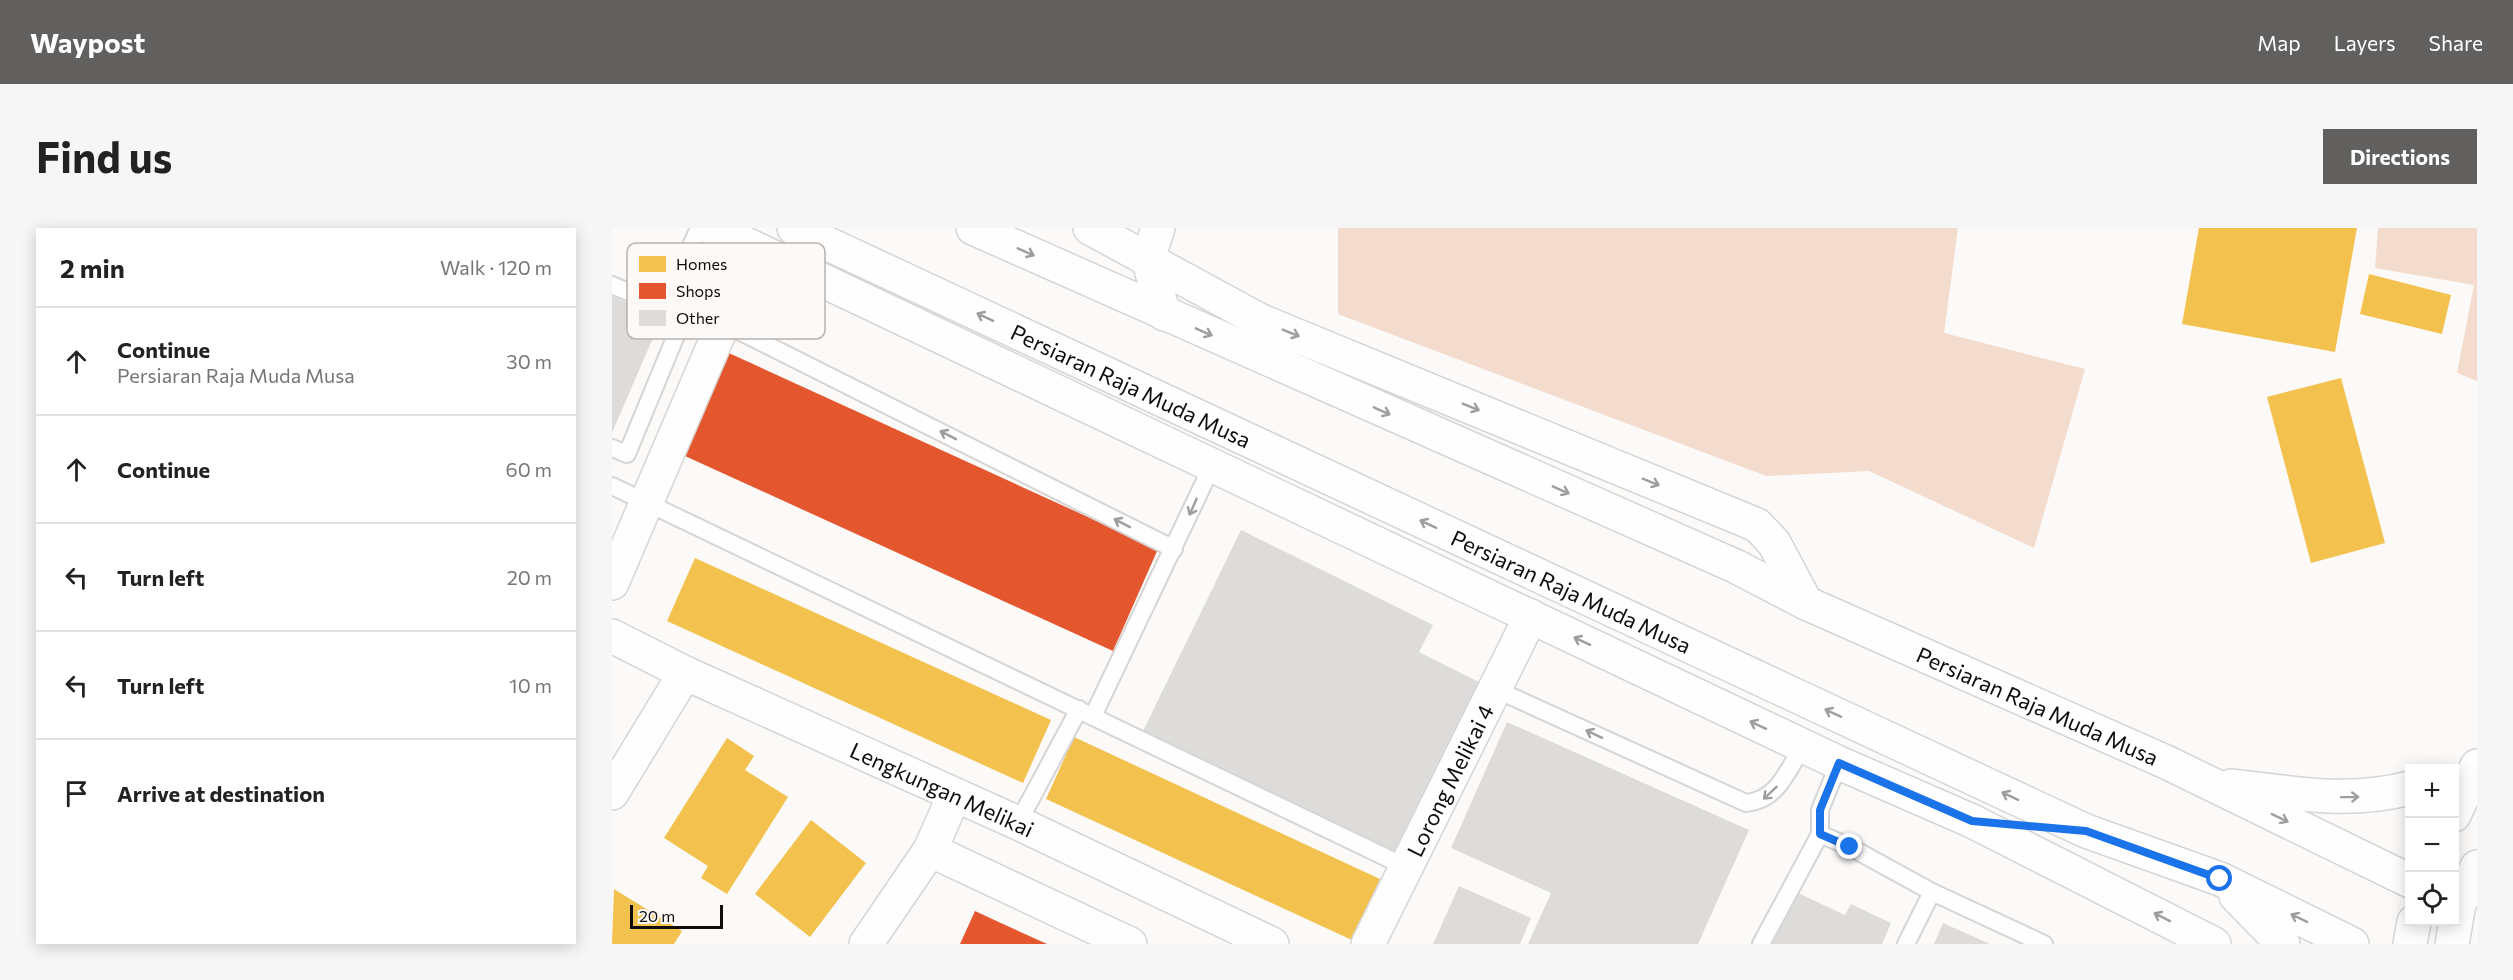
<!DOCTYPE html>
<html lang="en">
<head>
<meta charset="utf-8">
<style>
	:root { --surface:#fff; --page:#f6f6f6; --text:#222; --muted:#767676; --line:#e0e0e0; --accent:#61605f }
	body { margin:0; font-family:Commissioner,sans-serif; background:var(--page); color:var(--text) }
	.controls { position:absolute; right:18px; bottom:18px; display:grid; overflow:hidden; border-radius:0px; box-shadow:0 3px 15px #0003 }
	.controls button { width:54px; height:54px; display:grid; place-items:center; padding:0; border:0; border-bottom:2px solid var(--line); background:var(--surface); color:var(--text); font:30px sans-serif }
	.scale { position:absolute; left:18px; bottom:15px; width:93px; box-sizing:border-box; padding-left:6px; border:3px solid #0e0d0c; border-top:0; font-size:16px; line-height:21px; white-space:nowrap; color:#0e0d0c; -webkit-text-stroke:4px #fdf9f7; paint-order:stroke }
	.stop { position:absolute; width:18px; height:18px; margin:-14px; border:4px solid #1a73e8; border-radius:50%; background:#fff }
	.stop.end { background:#1a73e8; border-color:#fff; box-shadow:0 2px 6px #0008 }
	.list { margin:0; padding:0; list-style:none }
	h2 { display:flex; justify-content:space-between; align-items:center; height:78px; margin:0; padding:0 24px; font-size:26px }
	h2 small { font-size:20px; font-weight:400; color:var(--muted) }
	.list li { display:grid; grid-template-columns:39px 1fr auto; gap:18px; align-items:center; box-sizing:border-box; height:108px; padding:0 24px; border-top:2px solid var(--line) }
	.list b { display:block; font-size:22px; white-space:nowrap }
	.list p { margin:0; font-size:20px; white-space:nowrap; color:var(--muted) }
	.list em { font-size:20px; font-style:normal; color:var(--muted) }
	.icon { flex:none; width:33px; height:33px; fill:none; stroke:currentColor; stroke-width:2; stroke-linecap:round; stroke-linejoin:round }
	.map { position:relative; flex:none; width:1865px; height:716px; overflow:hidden; border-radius:0px }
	header { display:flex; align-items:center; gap:36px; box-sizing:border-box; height:84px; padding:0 30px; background:var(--accent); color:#fff }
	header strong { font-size:28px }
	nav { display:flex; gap:33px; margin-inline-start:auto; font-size:21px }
	.intro { display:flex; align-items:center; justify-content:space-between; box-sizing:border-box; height:144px; padding:0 36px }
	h1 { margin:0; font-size:42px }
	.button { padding:15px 27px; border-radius:0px; background:var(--accent); color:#fff; font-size:21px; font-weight:700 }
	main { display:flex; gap:36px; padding:0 36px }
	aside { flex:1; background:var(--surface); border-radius:0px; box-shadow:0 3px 15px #0003 }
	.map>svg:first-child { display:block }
	.forest { fill:#f3dbcd }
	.homes { fill:#f2c14e }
	.shops { fill:#e4572e }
	.building { fill:#dddcda }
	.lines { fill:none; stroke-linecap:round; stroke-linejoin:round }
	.lane-casing { stroke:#d6d5d4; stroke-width:20 }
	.street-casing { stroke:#d6d5d4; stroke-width:36 }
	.secondary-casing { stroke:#d6d5d4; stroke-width:36 }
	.lane { stroke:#fffefe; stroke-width:16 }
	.street { stroke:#fffefe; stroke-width:33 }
	.secondary { stroke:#fffefe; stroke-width:33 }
	.oneway { stroke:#9f9e9d }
	.route { stroke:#1a73e8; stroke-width:8 }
	.labels { text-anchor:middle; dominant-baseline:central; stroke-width:6; stroke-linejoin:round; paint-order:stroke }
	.street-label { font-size:22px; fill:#0e0d0c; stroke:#fdf9f7 }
	.key { fill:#fdf9f7; stroke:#b5b2b0; stroke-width:1.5 }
	.key-label { font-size:16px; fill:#0e0d0c }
</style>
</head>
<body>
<header>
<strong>Waypost</strong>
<nav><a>Map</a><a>Layers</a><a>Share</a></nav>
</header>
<div class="intro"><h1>Find us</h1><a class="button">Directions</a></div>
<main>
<aside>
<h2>2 min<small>Walk · 120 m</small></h2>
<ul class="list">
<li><svg class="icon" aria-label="ahead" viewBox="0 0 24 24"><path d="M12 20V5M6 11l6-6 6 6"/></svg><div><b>Continue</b><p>Persiaran Raja Muda Musa</p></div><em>30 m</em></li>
<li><svg class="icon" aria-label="ahead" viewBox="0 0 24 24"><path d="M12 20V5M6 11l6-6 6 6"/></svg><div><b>Continue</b></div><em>60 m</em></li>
<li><svg class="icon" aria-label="left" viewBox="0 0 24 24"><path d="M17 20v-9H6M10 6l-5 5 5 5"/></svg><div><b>Turn left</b></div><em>20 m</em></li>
<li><svg class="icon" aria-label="left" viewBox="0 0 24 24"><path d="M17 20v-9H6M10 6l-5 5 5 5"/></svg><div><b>Turn left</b></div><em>10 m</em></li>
<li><svg class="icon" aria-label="arrive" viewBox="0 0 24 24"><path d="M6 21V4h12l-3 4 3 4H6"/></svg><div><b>Arrive at destination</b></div></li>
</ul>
</aside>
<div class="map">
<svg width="1865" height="716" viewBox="0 0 1865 716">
	<rect width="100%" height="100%" fill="#fcfaf8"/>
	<!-- forest -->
	<g class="forest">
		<polygon points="726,0 1346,0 1332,105 1473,141 1422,320 1257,243 1154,248 726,86"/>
		<polygon points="1766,0 1865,0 1865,153 1845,145 1862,57 1763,40"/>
	</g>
	<!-- homes -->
	<g class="homes">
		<polygon points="1587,0 1745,0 1723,124 1570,96"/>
		<polygon points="1757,46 1839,67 1830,106 1748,86"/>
		<polygon points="1729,150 1773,315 1699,335 1655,169"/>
		<polygon points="83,330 439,492 411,555 55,393"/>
		<polygon points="462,509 768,651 740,712 434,571"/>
		<polygon points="115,510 142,528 133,542 176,569 115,666 89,650 96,638 52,610"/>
		<polygon points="199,592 254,635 198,709 143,666"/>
		<polygon points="2,661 70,703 62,716 0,716"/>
	</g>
	<!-- shops -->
	<g class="shops">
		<polygon points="108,121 546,321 501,423 62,223"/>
		<polygon points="363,683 391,696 435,716 348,716"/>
	</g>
	<!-- building -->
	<g class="building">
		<polygon points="0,68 50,89 0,205"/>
		<polygon points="629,302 821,397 807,424 867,454 783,627 531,503"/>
		<polygon points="895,494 1137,602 1086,716 916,716 939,665 839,620"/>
		<polygon points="847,658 919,690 908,716 821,716"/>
		<polygon points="1171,658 1233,687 1239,676 1279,695 1270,716 1145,716"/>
		<polygon points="1331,695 1378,716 1322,716"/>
	</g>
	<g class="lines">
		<!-- lane casing -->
		<g class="lane-casing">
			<g id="lane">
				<polyline points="0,57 52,79 87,0"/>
				<polyline points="111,95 562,321"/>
				<polyline points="0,220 15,226 72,88 52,79"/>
				<polyline points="0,258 794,639"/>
				<path d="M883 461 1134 575C1166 572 1175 543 1191 518"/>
				<polyline points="481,488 600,238"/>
				<polyline points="1227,535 1208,582 1208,606 1238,619 1320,664 1294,716"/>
				<polyline points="406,595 467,481"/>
				<polyline points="1320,664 1432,716"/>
				<polyline points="1149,716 1208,606"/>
			</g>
		</g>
		<!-- street casing -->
		<g class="street-casing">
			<g id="street">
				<polyline points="478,0 649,93 1145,297 1162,315 1194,375"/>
				<polyline points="546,0 536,31 552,86"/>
				<polyline points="0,355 143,21"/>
				<path id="s1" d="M0 408 73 445 406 595 660 716"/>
				<polyline points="0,565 73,445"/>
				<polyline points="318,622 518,716"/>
				<polyline points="254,716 318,622 342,568"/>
				<path id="s2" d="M756 716 919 388"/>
			</g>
		</g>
		<!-- secondary casing -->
		<g class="secondary-casing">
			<g id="secondary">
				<polyline points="100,0 1227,535 1360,593 1602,716"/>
				<path id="s3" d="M182 0 1474 603 1608 651 1740 716"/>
				<path id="s4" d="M361 0 1123 338 1194 375 1554 534 1798 653"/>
				<path d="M1619 558C1682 565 1735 576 1798 560"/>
				<polyline points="1842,587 1865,538"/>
				<polyline points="1624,668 1671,716"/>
				<polyline points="1798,716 1802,694"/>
				<polyline points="1840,716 1847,676 1865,639"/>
			</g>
		</g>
		<!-- lane -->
		<use href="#lane" class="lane"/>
		<!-- street -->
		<use href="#street" class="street"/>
		<!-- secondary -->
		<use href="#secondary" class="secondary"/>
	</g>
	<!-- one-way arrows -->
	<defs><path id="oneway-shaft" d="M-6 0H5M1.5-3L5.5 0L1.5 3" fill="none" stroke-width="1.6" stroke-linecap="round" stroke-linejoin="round" transform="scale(1.5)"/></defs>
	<g class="oneway">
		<use href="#oneway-shaft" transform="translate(414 24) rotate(24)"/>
		<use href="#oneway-shaft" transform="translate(373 89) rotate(-155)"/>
		<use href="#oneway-shaft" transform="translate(592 104) rotate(24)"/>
		<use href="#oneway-shaft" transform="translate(679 105) rotate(22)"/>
		<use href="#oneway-shaft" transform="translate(859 179) rotate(22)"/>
		<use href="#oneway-shaft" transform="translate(770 183) rotate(24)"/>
		<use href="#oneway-shaft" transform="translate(336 207) rotate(-153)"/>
		<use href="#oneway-shaft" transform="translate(1039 254) rotate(22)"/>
		<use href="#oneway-shaft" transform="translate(949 262) rotate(24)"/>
		<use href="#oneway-shaft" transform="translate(581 279) rotate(114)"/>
		<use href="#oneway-shaft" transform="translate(510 295) rotate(-153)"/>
		<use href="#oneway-shaft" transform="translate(816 296) rotate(-155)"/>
		<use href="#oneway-shaft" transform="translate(970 413) rotate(-155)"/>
		<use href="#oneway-shaft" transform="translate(1221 485) rotate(-155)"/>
		<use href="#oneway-shaft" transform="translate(1146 497) rotate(-155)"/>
		<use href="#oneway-shaft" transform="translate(982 506) rotate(-155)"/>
		<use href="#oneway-shaft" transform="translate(1158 565) rotate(137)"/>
		<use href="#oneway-shaft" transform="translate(1398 568) rotate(-155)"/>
		<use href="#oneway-shaft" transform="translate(1738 569) rotate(-1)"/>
		<use href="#oneway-shaft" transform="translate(1668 590) rotate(26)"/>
		<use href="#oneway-shaft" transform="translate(1550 689) rotate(-153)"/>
		<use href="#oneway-shaft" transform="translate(1687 690) rotate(-154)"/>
	</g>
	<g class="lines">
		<!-- route -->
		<polyline class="route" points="1238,619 1208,606 1208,582 1227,535 1360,593 1474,603 1608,651"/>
	</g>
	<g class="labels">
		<!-- street labels -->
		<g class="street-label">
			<text stroke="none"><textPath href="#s3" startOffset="372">Persiaran Raja Muda Musa</textPath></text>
			<text stroke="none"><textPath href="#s3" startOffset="858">Persiaran Raja Muda Musa</textPath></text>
			<text stroke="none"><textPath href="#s4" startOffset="1167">Persiaran Raja Muda Musa</textPath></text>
			<text stroke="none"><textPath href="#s2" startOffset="183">Lorong Melikai 4</textPath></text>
			<text stroke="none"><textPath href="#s1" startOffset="364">Lengkungan Melikai</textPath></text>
		</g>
	</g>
	<!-- legend -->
	<rect x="15" y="15" width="198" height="96" rx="9" class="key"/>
	<rect x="27" y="28" width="27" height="16" fill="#f2c14e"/>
	<rect x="27" y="55" width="27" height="16" fill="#e4572e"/>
	<rect x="27" y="82" width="27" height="16" fill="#dddcda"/>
	<g class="key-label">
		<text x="64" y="42">Homes</text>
		<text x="64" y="69">Shops</text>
		<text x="64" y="96">Other</text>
	</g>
</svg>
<div class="controls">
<button>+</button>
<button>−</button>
<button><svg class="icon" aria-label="locate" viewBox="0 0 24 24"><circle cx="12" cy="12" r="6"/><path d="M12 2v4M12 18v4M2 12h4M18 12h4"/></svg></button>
</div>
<div class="scale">20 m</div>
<div class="stop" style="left:1608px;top:651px"></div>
<div class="stop end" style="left:1238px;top:619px"></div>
</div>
</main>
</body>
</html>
